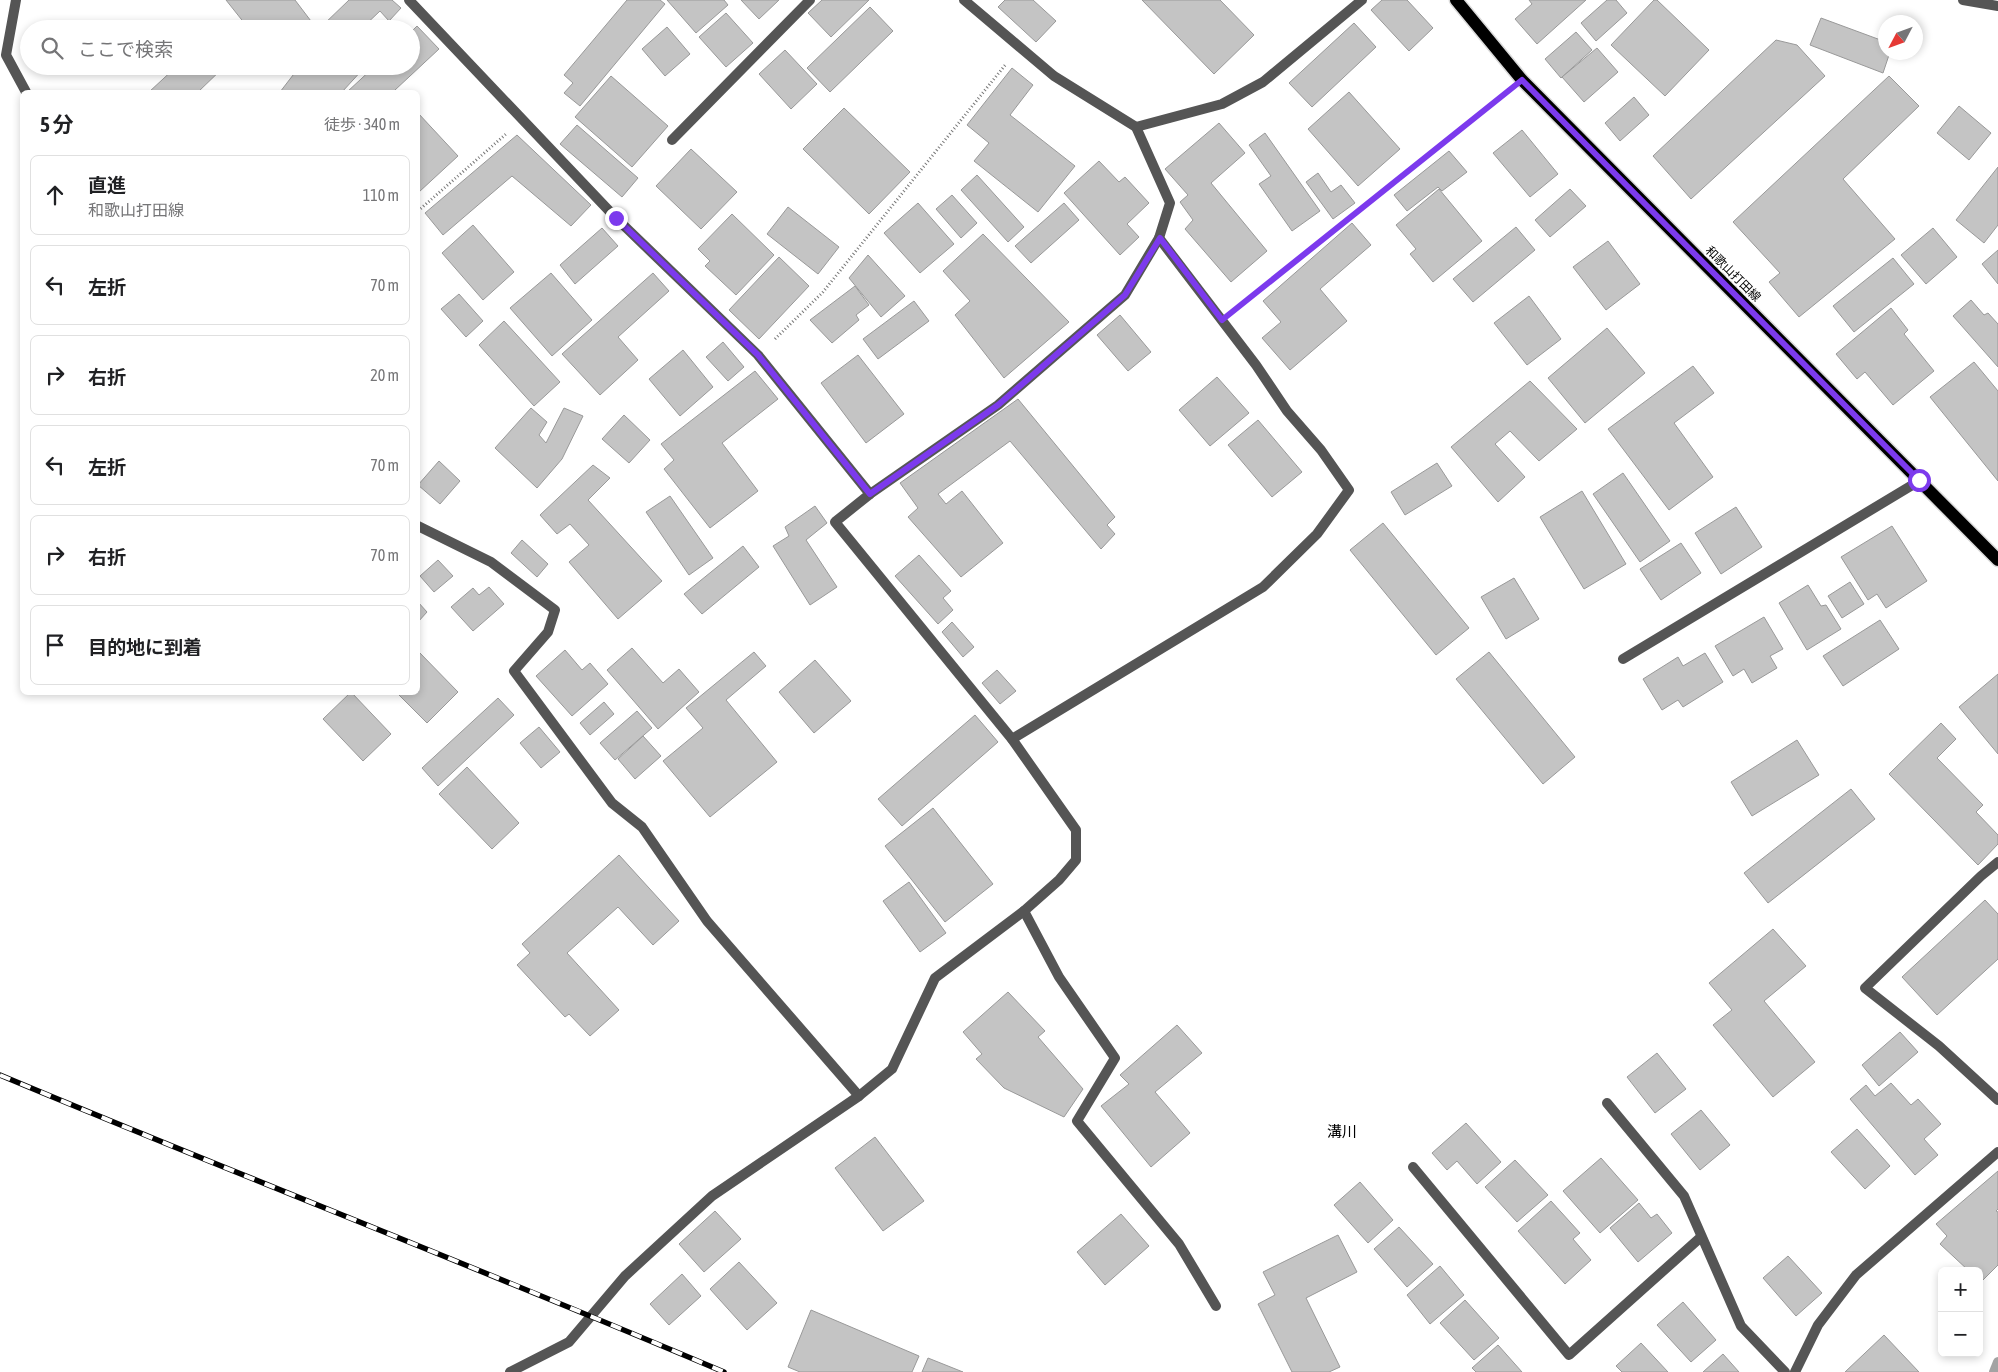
<!DOCTYPE html>
<html lang="ja">
<head>
<meta charset="utf-8">
<style>
	:root { --surface:#fff; --page:#f2f2f2; --text:#202124; --muted:#757577; --line:#e0e0e0 }
	body { margin:0; font-family:"Asap Condensed","Noto Sans JP",sans-serif; background:var(--page); color:var(--text) }
	.controls { position:absolute; right:15px; bottom:15px; display:grid; overflow:hidden; border-radius:8px; box-shadow:0 2px 8px #0003 }
	.controls button { width:45px; height:45px; display:grid; place-items:center; padding:0; border:0; border-bottom:1px solid var(--line); background:var(--surface); color:var(--text); font:25px sans-serif }
	.compass { position:absolute; left:1878px; top:15px; width:45px; height:45px; border-radius:50%; background:var(--surface); box-shadow:0 2px 8px #0003; rotate:229deg }
	.stop { position:absolute; width:15px; height:15px; margin:-11px; border:4px solid #7c3aed; border-radius:50%; background:#fff }
	.stop.end { background:#7c3aed; border-color:#fff; box-shadow:0 1px 5px #0008 }
	.list { margin:0; padding:0; list-style:none }
	h2 { display:flex; justify-content:space-between; align-items:center; height:65px; margin:0; padding:0 20px; font-size:21px }
	h2 small { font-size:16px; font-weight:400; color:var(--muted) }
	.list li { display:grid; grid-template-columns:32px 1fr auto; gap:15px; align-items:center; box-sizing:border-box; height:80px; margin:0 10px 10px; padding:0 10px; border:1px solid var(--line); border-radius:8px }
	.list b { display:block; font-size:19px; white-space:nowrap }
	.list p { margin:0; font-size:16px; white-space:nowrap; color:var(--muted) }
	.list em { font-size:16px; font-style:normal; color:var(--muted) }
	.icon { flex:none; width:28px; height:28px; fill:none; stroke:currentColor; stroke-width:2; stroke-linecap:round; stroke-linejoin:round }
	.map { position:relative; flex:none; width:1998px; height:1372px; overflow:hidden }
	.search { position:absolute; background:var(--surface); box-shadow:0 2px 8px #0003; left:20px; top:20px; width:400px; height:55px; display:flex; align-items:center; gap:12px; box-sizing:border-box; padding:0 18px; border-radius:28px; color:var(--muted); font-size:19px }
	.panel { position:absolute; background:var(--surface); box-shadow:0 2px 8px #0003; left:20px; top:90px; width:400px; height:605px; border-radius:8px }
	.map>svg:first-child { display:block }
	.lines { fill:none; stroke-linecap:round; stroke-linejoin:round }
	.stream { stroke:#a3a3a3; stroke-width:10 }
	.building { fill:#c4c4c4; stroke:#999 }
	.primary-casing { stroke:#dbdbdb; stroke-width:15 }
	.path { stroke:#777; stroke-width:3; stroke-dasharray:1 2.5; stroke-linecap:butt }
	.street { stroke:#555; stroke-width:10 }
	.primary { stroke:#000; stroke-width:12 }
	.rail-casing { stroke:#000; stroke-width:5.5 }
	.rail { stroke:#fff; stroke-width:4; stroke-dasharray:11; stroke-linecap:butt }
	.route { stroke:#7c3aed; stroke-width:6 }
	.labels { text-anchor:middle; dominant-baseline:central; stroke-width:4; stroke-linejoin:round; paint-order:stroke }
	.street-label { font-size:12px; fill:#000; stroke:#fff }
	.quarter-label { font-size:15px; fill:#000; stroke:#fff }
</style>
</head>
<body>
<div class="map">
<svg width="1998" height="1372" viewBox="0 0 1998 1372">
	<rect width="100%" height="100%" fill="#fff"/>
	<g class="lines">
		<!-- stream -->
		<polyline class="stream" points="1994,1372 1998,1362"/>
	</g>
	<!-- building -->
	<g class="building">
		<polygon points="226,0 295,0 317,29 249,29"/>
		<polygon points="349,0 392,0 401,8 389,21 380,11 361,29 324,29 322,26"/>
		<polygon points="627,0 660,0 665,4 580,106 564,93 573,83 564,75"/>
		<polygon points="667,0 724,0 728,5 696,33"/>
		<polygon points="741,0 779,0 759,19"/>
		<polygon points="822,0 869,0 831,37 808,13"/>
		<polygon points="1005,0 1033,0 1056,21 1036,42 998,7"/>
		<polygon points="1142,0 1220,0 1254,35 1214,74"/>
		<polygon points="1382,0 1407,0 1433,28 1409,51 1371,10"/>
		<polygon points="1529,0 1586,0 1537,44 1515,19 1532,4"/>
		<polygon points="1607,0 1616,0 1627,13 1596,41 1581,23"/>
		<polygon points="1654,0 1657,0 1709,50 1665,96 1611,45"/>
		<polygon points="870,7 893,31 830,92 807,68"/>
		<polygon points="726,13 753,43 726,67 699,37"/>
		<polygon points="1821,18 1886,42 1886,52 1890,52 1883,73 1810,45"/>
		<polygon points="1354,23 1376,47 1312,107 1289,83"/>
		<polygon points="417,26 439,49 395,90 398,92 347,92 375,66 411,66 411,32"/>
		<polygon points="667,27 690,54 665,76 642,49"/>
		<polygon points="1576,32 1592,50 1561,78 1545,59"/>
		<polygon points="1776,40 1797,45 1825,76 1691,199 1653,156"/>
		<polygon points="1597,48 1618,72 1584,102 1562,77"/>
		<polygon points="785,50 817,84 791,109 759,74"/>
		<polygon points="177,66 225,66 198,92 149,92"/>
		<polygon points="300,66 362,66 364,68 342,92 280,92"/>
		<polygon points="1012,68 1033,85 1010,115 1075,166 1038,212 974,161 989,143 967,125"/>
		<polygon points="611,76 668,126 632,167 575,117"/>
		<polygon points="1889,76 1919,106 1843,179 1895,239 1799,317 1769,282 1780,273 1733,222"/>
		<polygon points="1349,92 1400,149 1358,186 1308,129"/>
		<polygon points="1634,97 1649,115 1620,141 1605,123"/>
		<polygon points="1959,106 1991,133 1969,160 1937,133"/>
		<polygon points="844,108 910,172 869,214 803,149"/>
		<polygon points="418,113 458,156 419,192 418,190"/>
		<polygon points="1219,123 1245,153 1211,183 1267,251 1231,282 1185,229 1193,220 1180,202 1188,195 1165,169"/>
		<polygon points="577,125 638,178 622,197 560,144"/>
		<polygon points="1522,130 1558,174 1530,197 1493,153"/>
		<polygon points="1265,133 1320,211 1292,231 1259,184 1271,176 1249,145"/>
		<polygon points="517,135 591,205 571,226 512,176 443,235 425,213"/>
		<polygon points="691,149 737,192 701,229 656,186"/>
		<polygon points="1449,151 1467,172 1442,191 1438,187 1407,211 1394,195"/>
		<polygon points="1099,161 1119,182 1125,177 1149,203 1127,224 1139,237 1120,255 1064,193"/>
		<polygon points="1998,167 1998,225 1984,243 1956,220"/>
		<polygon points="1318,173 1331,192 1341,185 1355,203 1333,219 1306,182"/>
		<polygon points="977,175 1024,227 1008,242 961,190"/>
		<polygon points="1439,189 1482,241 1433,282 1410,254 1416,249 1396,225"/>
		<polygon points="1570,189 1586,206 1550,237 1535,220"/>
		<polygon points="952,195 977,223 961,238 936,209"/>
		<polygon points="918,203 954,244 920,273 884,233"/>
		<polygon points="1064,203 1079,220 1031,263 1015,246"/>
		<polygon points="788,207 839,247 818,274 767,234"/>
		<polygon points="732,214 774,255 736,295 705,266 710,261 698,249"/>
		<polygon points="1352,223 1371,245 1320,289 1347,321 1290,370 1262,338 1281,322 1263,301"/>
		<polygon points="473,225 514,272 483,300 442,253"/>
		<polygon points="1516,227 1535,250 1473,302 1453,279"/>
		<polygon points="602,228 618,246 575,284 560,265"/>
		<polygon points="1933,228 1957,257 1926,284 1901,255"/>
		<polygon points="983,234 1069,322 1004,378 955,315 970,301 943,271"/>
		<polygon points="1608,241 1640,284 1606,310 1573,267"/>
		<polygon points="1998,250 1998,284 1982,264"/>
		<polygon points="868,255 905,296 881,317 849,278"/>
		<polygon points="779,257 809,286 759,339 729,310"/>
		<polygon points="1893,258 1914,284 1854,332 1833,306"/>
		<polygon points="551,273 592,320 552,356 510,308"/>
		<polygon points="653,273 669,291 618,337 638,360 600,395 562,354"/>
		<polygon points="855,286 869,305 856,315 859,320 832,343 810,320"/>
		<polygon points="459,294 483,321 466,337 441,309"/>
		<polygon points="1529,296 1561,339 1527,365 1494,323"/>
		<polygon points="1971,300 1984,315 1988,313 1998,324 1998,367 1953,316"/>
		<polygon points="914,301 929,321 878,359 863,339"/>
		<polygon points="1891,308 1908,330 1904,334 1934,371 1893,405 1865,372 1857,379 1836,354"/>
		<polygon points="1120,315 1151,352 1128,371 1097,335"/>
		<polygon points="504,321 560,382 534,406 479,345"/>
		<polygon points="1607,328 1645,373 1585,423 1548,378"/>
		<polygon points="723,342 744,367 728,381 706,357"/>
		<polygon points="683,350 713,387 680,416 649,379"/>
		<polygon points="858,355 904,414 866,443 821,383"/>
		<polygon points="1974,362 1998,391 1998,481 1930,397"/>
		<polygon points="1693,366 1714,393 1674,423 1713,477 1669,510 1608,429"/>
		<polygon points="755,371 778,399 722,443 758,491 710,528 664,469 674,460 661,444"/>
		<polygon points="1217,377 1249,413 1210,446 1179,410"/>
		<polygon points="1530,381 1577,429 1539,461 1510,431 1495,444 1525,477 1498,502 1451,447"/>
		<polygon points="1018,399 1115,517 1107,525 1115,534 1101,549 1010,441 938,494 946,504 962,491 1003,543 961,577 908,517 918,508 900,483"/>
		<polygon points="531,408 547,422 539,435 546,443 564,408 583,416 562,459 537,488 495,448"/>
		<polygon points="624,415 650,440 629,463 602,439"/>
		<polygon points="1258,420 1302,472 1272,497 1228,445"/>
		<polygon points="439,461 460,481 440,504 418,485"/>
		<polygon points="1437,463 1452,486 1405,515 1391,492"/>
		<polygon points="593,465 610,478 588,500 662,581 618,619 569,562 589,545 570,524 557,534 540,515"/>
		<polygon points="1623,473 1670,541 1640,562 1593,494"/>
		<polygon points="1582,491 1626,564 1584,589 1540,517"/>
		<polygon points="670,496 713,558 689,575 646,512"/>
		<polygon points="815,506 827,523 806,540 837,587 810,605 773,546 789,536 785,527"/>
		<polygon points="1736,507 1762,547 1721,574 1695,533"/>
		<polygon points="1383,523 1469,628 1436,655 1350,550"/>
		<polygon points="1892,526 1927,581 1886,608 1877,594 1868,600 1841,557"/>
		<polygon points="522,540 548,564 537,577 511,553"/>
		<polygon points="1681,543 1701,573 1661,600 1640,569"/>
		<polygon points="743,546 759,567 702,614 684,594"/>
		<polygon points="919,555 951,591 943,598 953,610 938,624 895,576"/>
		<polygon points="438,560 453,576 434,592 420,576"/>
		<polygon points="1514,578 1539,619 1506,639 1481,597"/>
		<polygon points="1850,582 1864,604 1842,618 1828,596"/>
		<polygon points="1808,585 1821,606 1826,605 1841,629 1807,650 1779,603"/>
		<polygon points="489,587 504,604 473,631 451,607 473,588 479,595"/>
		<polygon points="418,602 427,612 418,622"/>
		<polygon points="1764,617 1783,649 1770,656 1777,668 1752,683 1744,669 1733,676 1715,646"/>
		<polygon points="1880,620 1899,649 1843,686 1823,656"/>
		<polygon points="952,622 974,647 963,657 942,632"/>
		<polygon points="632,648 663,683 679,669 699,692 658,729 607,670"/>
		<polygon points="565,650 582,670 590,663 608,684 572,716 536,676"/>
		<polygon points="418,651 458,692 427,723 396,692 418,692"/>
		<polygon points="754,652 766,666 726,700 777,762 710,817 663,761 703,728 686,708"/>
		<polygon points="1489,652 1575,757 1543,784 1456,679"/>
		<polygon points="1705,653 1723,682 1683,707 1678,700 1662,710 1643,679 1678,657 1683,666"/>
		<polygon points="815,660 851,701 814,733 779,692"/>
		<polygon points="997,670 1016,691 1000,704 982,683"/>
		<polygon points="1998,674 1998,754 1959,707"/>
		<polygon points="351,692 391,734 363,761 323,719"/>
		<polygon points="498,698 514,715 438,786 422,768"/>
		<polygon points="604,702 614,714 590,735 580,723"/>
		<polygon points="637,711 652,728 615,760 600,743"/>
		<polygon points="975,715 998,742 902,826 878,799"/>
		<polygon points="1941,723 1956,739 1937,758 1983,805 1976,812 1998,835 1998,844 1978,865 1889,774"/>
		<polygon points="539,727 560,752 541,768 520,743"/>
		<polygon points="643,736 661,756 635,779 618,759"/>
		<polygon points="1797,740 1819,775 1752,816 1731,782"/>
		<polygon points="467,767 519,823 492,849 439,794"/>
		<polygon points="1851,789 1875,819 1768,903 1744,873"/>
		<polygon points="933,808 993,884 945,922 885,846"/>
		<polygon points="619,855 679,921 653,945 618,907 567,953 619,1010 590,1036 569,1014 565,1017 517,965 530,953 522,944"/>
		<polygon points="909,882 946,933 920,952 883,901"/>
		<polygon points="1985,900 1998,914 1998,959 1937,1015 1902,977"/>
		<polygon points="1773,929 1806,966 1764,1001 1815,1062 1773,1097 1713,1025 1732,1010 1709,983"/>
		<polygon points="1008,992 1045,1031 1038,1037 1083,1089 1064,1117 1004,1088 976,1059 982,1054 963,1032"/>
		<polygon points="1177,1025 1202,1053 1155,1092 1190,1133 1151,1167 1101,1106 1129,1084 1120,1075"/>
		<polygon points="1900,1032 1918,1052 1879,1086 1862,1065"/>
		<polygon points="1657,1053 1686,1089 1655,1113 1627,1077"/>
		<polygon points="1891,1083 1911,1105 1918,1099 1941,1124 1924,1139 1938,1155 1915,1175 1850,1099 1866,1085 1875,1096"/>
		<polygon points="1701,1110 1730,1145 1700,1170 1671,1134"/>
		<polygon points="1466,1123 1501,1162 1477,1184 1457,1161 1447,1170 1432,1153"/>
		<polygon points="1857,1129 1890,1166 1865,1189 1831,1152"/>
		<polygon points="875,1137 924,1201 883,1231 835,1168"/>
		<polygon points="1601,1158 1638,1200 1600,1233 1563,1191"/>
		<polygon points="1515,1160 1548,1195 1517,1222 1485,1187"/>
		<polygon points="1998,1171 1998,1209 1996,1211 1998,1212 1998,1265 1981,1282 1979,1280 1979,1271 1969,1271 1940,1244 1947,1236 1936,1224"/>
		<polygon points="1360,1182 1393,1220 1368,1243 1334,1205"/>
		<polygon points="1551,1201 1580,1233 1573,1239 1591,1260 1565,1284 1518,1231"/>
		<polygon points="1639,1203 1651,1218 1657,1214 1672,1233 1638,1262 1610,1228"/>
		<polygon points="715,1211 741,1239 704,1272 679,1244"/>
		<polygon points="1121,1214 1149,1246 1105,1285 1077,1252"/>
		<polygon points="1399,1227 1433,1264 1407,1287 1374,1249"/>
		<polygon points="1338,1235 1357,1272 1306,1298 1340,1367 1329,1372 1292,1372 1258,1304 1275,1295 1263,1272"/>
		<polygon points="1788,1256 1822,1293 1796,1316 1763,1278"/>
		<polygon points="739,1262 777,1303 747,1330 710,1289"/>
		<polygon points="1440,1266 1464,1295 1430,1324 1407,1295"/>
		<polygon points="682,1274 701,1296 669,1325 650,1304"/>
		<polygon points="1465,1300 1499,1338 1474,1360 1440,1323"/>
		<polygon points="1683,1302 1716,1340 1691,1362 1657,1325"/>
		<polygon points="811,1310 919,1356 912,1372 800,1372 788,1367"/>
		<polygon points="1884,1335 1919,1372 1845,1372"/>
		<polygon points="1641,1343 1668,1372 1622,1372 1616,1366"/>
		<polygon points="1498,1345 1522,1372 1476,1372 1472,1368"/>
		<polygon points="1723,1354 1739,1372 1703,1372"/>
		<polygon points="928,1358 963,1372 922,1372"/>
	</g>
	<g class="lines">
		<!-- primary casing -->
		<g class="primary-casing">
			<polyline id="primary" points="1456,0 1522,80 1998,560"/>
		</g>
		<!-- path -->
		<g class="path">
			<polyline points="418,211 506,134"/>
			<polyline points="1239,306 1504,95"/>
			<polyline points="775,339 823,292 1006,64"/>
		</g>
		<!-- street -->
		<g class="street">
			<polyline points="16,0 6,55 26,92"/>
			<polyline points="409,0 615,217 758,355 870,494"/>
			<polyline points="1963,0 1998,6"/>
			<polyline points="1136,127 1222,104 1263,82 1362,0"/>
			<polyline points="672,140 810,0"/>
			<polyline points="418,526 491,562 555,610 548,632 514,671 612,803 642,827 707,921 859,1096"/>
			<polyline points="1623,659 1919,481"/>
			<polyline points="1012,739 1263,587 1317,534 1349,490 1321,450 1287,411 1256,365 1159,238"/>
			<polyline points="1998,862 1981,876 1865,988 1939,1046 1998,1100"/>
			<polyline points="1024,911 1059,977 1115,1058 1077,1121 1179,1244 1216,1306"/>
			<polyline points="1607,1103 1684,1196 1741,1326 1785,1372"/>
			<polyline points="1413,1167 1569,1355 1701,1237"/>
			<polyline points="510,1372 569,1342 625,1276 712,1196 859,1096 892,1069 935,978 1024,911 1059,880 1076,860 1076,830 1012,739 835,522 870,494 998,405 1125,295 1159,238 1170,203 1136,127 1054,76 964,0"/>
			<polyline points="1795,1372 1818,1325 1856,1275 1998,1152"/>
		</g>
		<!-- primary -->
		<use href="#primary" class="primary"/>
		<!-- rail casing -->
		<g class="rail-casing">
			<path id="rail" d="M0 1075C241 1176 484 1270 724 1372"/>
		</g>
		<!-- rail -->
		<use href="#rail" class="rail"/>
	</g>
	<g class="lines">
		<!-- route -->
		<polyline class="route" points="616,218 758,355 870,494 998,405 1125,295 1160,238 1222,320 1522,80 1919,480"/>
	</g>
	<g class="labels">
		<!-- street labels -->
		<g class="street-label">
			<text transform="translate(1733 274) rotate(45)">和歌山打田線</text>
		</g>
		<!-- quarter labels -->
		<g class="quarter-label">
			<text x="1342" y="1131">溝川</text>
		</g>
	</g>
</svg>
<div class="controls">
<button>+</button>
<button>−</button>
</div>
<svg class="compass" viewBox="-18 -18 36 36"><path d="M0-13l5 13h-10z" fill="#e53935"/><path d="M0 13l5-13h-10z" fill="#757577"/></svg>
<div class="stop" style="left:1919px;top:480px"></div>
<div class="stop end" style="left:616px;top:218px"></div>
<div class="search"><svg class="icon" aria-label="search" viewBox="0 0 24 24"><circle cx="10" cy="10" r="6"/><path d="M15 15l6 6"/></svg>ここで検索</div>
<section class="panel">
<h2>5 分<small>徒歩 · 340 m</small></h2>
<ul class="list">
<li><svg class="icon" aria-label="ahead" viewBox="0 0 24 24"><path d="M12 20V5M6 11l6-6 6 6"/></svg><div><b>直進</b><p>和歌山打田線</p></div><em>110 m</em></li>
<li><svg class="icon" aria-label="left" viewBox="0 0 24 24"><path d="M17 20v-9H6M10 6l-5 5 5 5"/></svg><div><b>左折</b></div><em>70 m</em></li>
<li><svg class="icon" aria-label="right" viewBox="0 0 24 24"><path d="M7 20v-9h11M14 6l5 5-5 5"/></svg><div><b>右折</b></div><em>20 m</em></li>
<li><svg class="icon" aria-label="left" viewBox="0 0 24 24"><path d="M17 20v-9H6M10 6l-5 5 5 5"/></svg><div><b>左折</b></div><em>70 m</em></li>
<li><svg class="icon" aria-label="right" viewBox="0 0 24 24"><path d="M7 20v-9h11M14 6l5 5-5 5"/></svg><div><b>右折</b></div><em>70 m</em></li>
<li><svg class="icon" aria-label="arrive" viewBox="0 0 24 24"><path d="M6 21V4h12l-3 4 3 4H6"/></svg><div><b>目的地に到着</b></div></li>
</ul>
</section>
</div>
</body>
</html>
